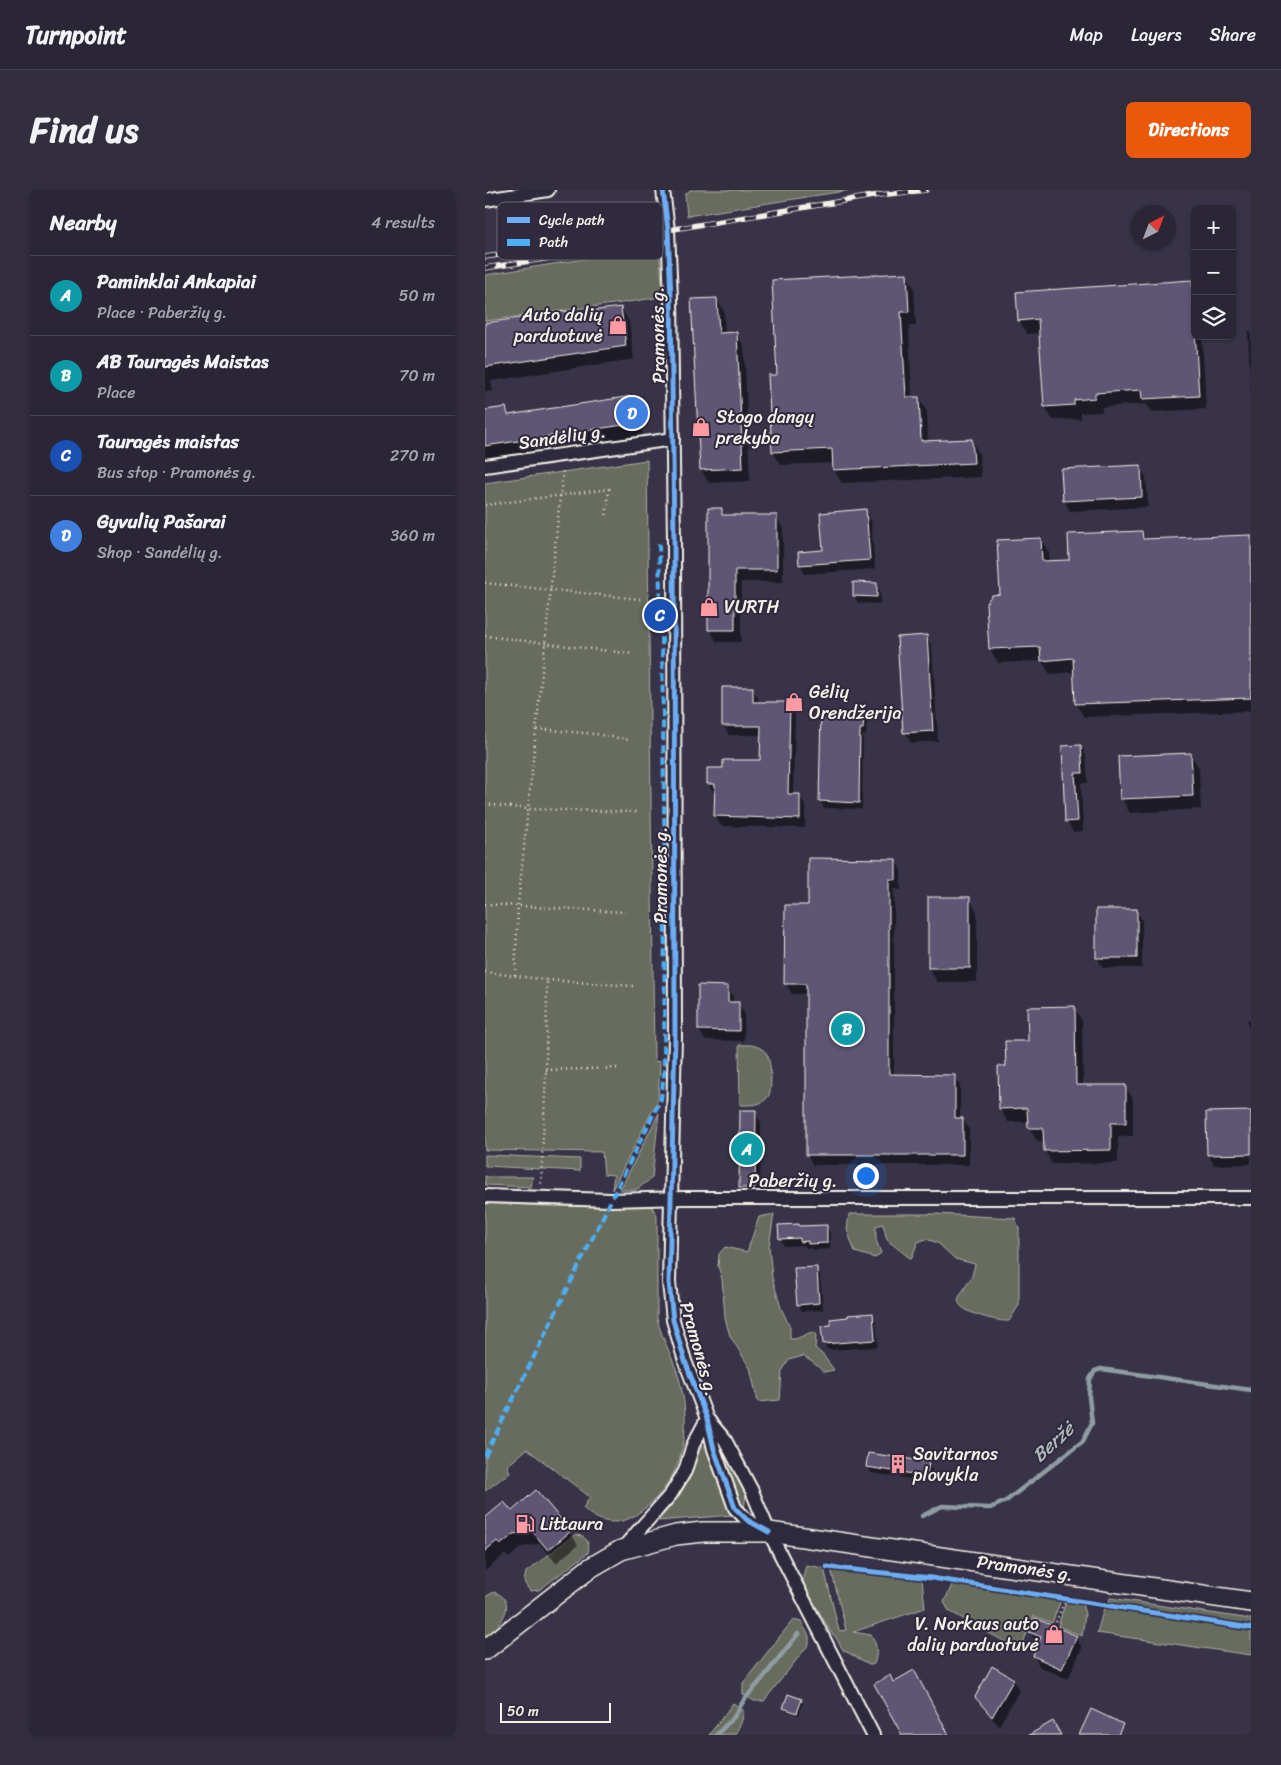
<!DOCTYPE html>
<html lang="en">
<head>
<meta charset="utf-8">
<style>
	:root { --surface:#2a2636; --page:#322e3e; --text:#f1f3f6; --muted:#a5a5ad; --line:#464351; --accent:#ea580c }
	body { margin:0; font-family:Sriracha,sans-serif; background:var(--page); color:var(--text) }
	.controls { position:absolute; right:15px; top:15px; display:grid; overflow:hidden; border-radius:8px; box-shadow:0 1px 4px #0004 }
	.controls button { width:45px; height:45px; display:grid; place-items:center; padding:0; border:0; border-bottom:1px solid var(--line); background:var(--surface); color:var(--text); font:25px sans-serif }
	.compass { position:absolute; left:646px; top:15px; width:45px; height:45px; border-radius:50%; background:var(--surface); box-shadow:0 1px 4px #0004; rotate:42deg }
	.scale { position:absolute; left:15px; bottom:12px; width:111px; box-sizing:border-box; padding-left:5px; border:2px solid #f4f1e8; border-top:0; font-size:14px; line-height:18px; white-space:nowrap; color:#f4f1e8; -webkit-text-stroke:4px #2f2a3d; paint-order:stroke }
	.you { position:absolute; left:380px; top:985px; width:18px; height:18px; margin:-12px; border:4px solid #fff; border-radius:50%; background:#1a73e8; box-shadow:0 0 0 8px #1a73e833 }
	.badge { display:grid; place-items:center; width:32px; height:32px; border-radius:50%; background:var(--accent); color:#fff; font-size:16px; font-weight:700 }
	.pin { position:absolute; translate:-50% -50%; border:2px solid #fff; box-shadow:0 1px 5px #0006 }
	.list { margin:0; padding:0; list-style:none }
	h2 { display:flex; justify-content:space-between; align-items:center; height:65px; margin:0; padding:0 20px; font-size:21px }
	h2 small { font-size:16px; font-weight:400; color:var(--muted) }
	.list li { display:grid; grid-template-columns:32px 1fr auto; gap:15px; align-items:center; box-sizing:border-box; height:80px; padding:0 20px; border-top:1px solid var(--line) }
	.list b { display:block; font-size:19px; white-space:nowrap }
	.list p { margin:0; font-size:16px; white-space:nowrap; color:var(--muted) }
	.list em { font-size:16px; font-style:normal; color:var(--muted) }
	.icon { flex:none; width:28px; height:28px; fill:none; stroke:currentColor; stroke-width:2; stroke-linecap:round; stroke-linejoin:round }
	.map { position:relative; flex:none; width:766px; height:1545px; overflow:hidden; border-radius:8px }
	header { display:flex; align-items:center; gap:30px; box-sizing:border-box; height:70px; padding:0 25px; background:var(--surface); border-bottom:1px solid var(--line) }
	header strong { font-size:24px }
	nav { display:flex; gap:28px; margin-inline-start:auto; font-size:18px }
	.intro { display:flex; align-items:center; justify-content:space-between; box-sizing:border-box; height:120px; padding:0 30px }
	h1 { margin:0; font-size:35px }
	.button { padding:12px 22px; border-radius:8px; background:var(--accent); color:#fff; font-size:18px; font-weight:700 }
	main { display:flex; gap:30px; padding:0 30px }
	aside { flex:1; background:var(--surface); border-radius:8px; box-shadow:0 1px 4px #0004 }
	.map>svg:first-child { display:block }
	.green { fill:#686c5f; stroke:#aeaea4 }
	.shadow { fill:#0007; fill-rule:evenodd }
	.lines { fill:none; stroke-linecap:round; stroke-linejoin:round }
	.stream { stroke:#8f9da2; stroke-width:4.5 }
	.building { fill:#5e5674; stroke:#f4f1e8 }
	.street-casing { stroke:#f4f1e8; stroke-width:16 }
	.secondary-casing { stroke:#f4f1e8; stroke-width:22 }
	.path { stroke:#f4f1e8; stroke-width:2.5; stroke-dasharray:1 4; stroke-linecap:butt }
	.street { stroke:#2f2a3d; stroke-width:12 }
	.secondary { stroke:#2f2a3d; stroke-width:19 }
	.rail-casing { stroke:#f4f1e8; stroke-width:5.5 }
	.rail { stroke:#2f2a3d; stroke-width:4; stroke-dasharray:11; stroke-linecap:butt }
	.quiet { stroke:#4cb0f7; stroke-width:4; stroke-dasharray:8 4; stroke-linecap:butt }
	.cycleway-casing { stroke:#2f2a3d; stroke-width:8 }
	.cycleway { stroke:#6dadf4; stroke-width:5 }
	.labels { text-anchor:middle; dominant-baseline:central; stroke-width:4; stroke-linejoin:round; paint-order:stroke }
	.poi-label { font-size:18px; fill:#f4f1e8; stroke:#2f2a3d; text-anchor:start }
	.street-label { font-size:18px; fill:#f4f1e8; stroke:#2f2a3d }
	.water-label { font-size:19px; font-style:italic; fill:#b0b9b9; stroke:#2f2a3d }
	.key { fill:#2f2a3d; stroke:#6a6670; stroke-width:1 }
	.key-label { font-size:14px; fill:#f4f1e8 }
</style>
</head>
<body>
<header>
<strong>Turnpoint</strong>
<nav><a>Map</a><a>Layers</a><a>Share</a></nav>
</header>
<div class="intro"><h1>Find us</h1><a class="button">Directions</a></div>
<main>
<aside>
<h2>Nearby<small>4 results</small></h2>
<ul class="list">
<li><span class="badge" style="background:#0f9aa8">A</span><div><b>Paminklai Ankapiai</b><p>Place · Paberžių g.</p></div><em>50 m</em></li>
<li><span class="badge" style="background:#0f9aa8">B</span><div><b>AB Tauragės Maistas</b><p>Place</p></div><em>70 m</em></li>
<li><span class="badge" style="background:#1a4fb4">C</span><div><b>Tauragės maistas</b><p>Bus stop · Pramonės g.</p></div><em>270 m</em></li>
<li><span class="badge" style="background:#3f7fe0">D</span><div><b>Gyvulių Pašarai</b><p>Shop · Sandėlių g.</p></div><em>360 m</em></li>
</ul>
</aside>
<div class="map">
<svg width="766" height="1545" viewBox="0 0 766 1545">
	<rect width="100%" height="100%" fill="#383348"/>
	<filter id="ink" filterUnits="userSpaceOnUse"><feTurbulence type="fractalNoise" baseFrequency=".02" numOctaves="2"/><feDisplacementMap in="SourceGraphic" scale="10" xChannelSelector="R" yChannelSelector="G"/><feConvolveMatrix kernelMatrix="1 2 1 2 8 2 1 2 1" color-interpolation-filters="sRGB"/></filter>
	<g filter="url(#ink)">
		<!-- green -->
		<g class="green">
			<polygon points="205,0 366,0 202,26 200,5"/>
			<polygon points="174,57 178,105 170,108 136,113 0,131 0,85"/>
			<polygon points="162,270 169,871 175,872 173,910 127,1000 129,985 119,984 117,962 0,960 0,293"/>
			<path d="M254 855C260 855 267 854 273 857 276 858 280 861 282 864 286 872 288 900 283 907 276 916 266 915 255 915Z"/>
			<polygon points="174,923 167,988 151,1000 135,1000"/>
			<polygon points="0,965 95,969 95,981 0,976"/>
			<polygon points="0,986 2,987 48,987 46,997 0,995"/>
			<path d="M0 1013 63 1016H162L167 1017 172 1025V1128C177 1151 191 1172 196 1196 208 1247 195 1297 149 1326 131 1337 112 1332 98 1318L105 1307 42 1259 22 1276 25 1282 0 1301Z"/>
			<path d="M289 1024 284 1056 287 1087 296 1118 305 1137V1149C314 1150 320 1143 328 1142L331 1145 330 1158 338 1165 349 1180 339 1182 330 1174 318 1166 304 1170 297 1181 295 1210 273 1212 265 1178 245 1146 240 1128 237 1089 233 1076 234 1064 240 1057 262 1062 274 1027Z"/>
			<path d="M364 1024H451L530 1028 534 1038V1115L524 1131C514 1132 483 1124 476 1116 474 1114 473 1111 473 1109L487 1086 490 1074 470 1069 453 1053 441 1049 433 1052 426 1069 402 1050 398 1034 391 1036V1050L396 1063 390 1068 370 1062 362 1040Z"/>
			<polygon points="235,1253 261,1304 259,1320 256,1318"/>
			<path d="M219 1256 222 1257 247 1325 173 1331C193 1310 206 1287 215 1259Z"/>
			<path d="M89 1345C100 1344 106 1353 103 1363L54 1400 45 1401 39 1392 41 1382Z"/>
			<path d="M321 1375 339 1378 354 1441 361 1440 346 1379 437 1389 440 1418 368 1442 386 1445C392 1453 393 1464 389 1474L386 1475 358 1460 350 1446 347 1444 319 1395 318 1387Z"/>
			<polygon points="468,1393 576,1410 567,1433 549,1426 535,1460 464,1421 459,1412"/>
			<path d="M9 1402C36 1411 13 1438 0 1449V1407Z"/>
			<polygon points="625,1408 766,1429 766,1435 624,1413"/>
			<polygon points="581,1411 597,1414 600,1424 597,1446 573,1436"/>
			<polygon points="619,1418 766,1439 766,1465 612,1443"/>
			<polygon points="308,1430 316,1432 324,1446 324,1454 279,1511 269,1511 258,1504 258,1493"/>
			<path d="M248 1513 258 1520C259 1530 255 1535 250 1544L224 1545Z"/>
		</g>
		<!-- shadow -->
		<g class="shadow">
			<path d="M421 84 429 98 431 136H424L427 208H434L442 222 443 252 487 250 494 264 496 287 357 293 349 280V273L296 275 288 262 294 186ZM434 221H436L438 257H436Z"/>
			<polygon points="707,91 710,97 710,146 717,146 721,219 666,222 661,214 617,217 617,222 596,223 596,229 568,230 560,217 555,143 542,144 534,130"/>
			<polygon points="232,109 239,122 240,144 251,143 259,156 265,291 224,293 216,280"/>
			<polygon points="136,118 144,132 149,169 6,191 8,201 0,202 0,134"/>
			<polygon points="763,141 766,141 766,209"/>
			<polygon points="146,207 154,221 158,247 0,271 0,221 21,218 25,226"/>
			<polygon points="655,276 661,287 663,317 585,321 579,310"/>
			<polygon points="224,319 236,319 240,326 291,326 298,339 298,392 256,392 256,452 232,452 225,440"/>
			<polygon points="381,321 386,330 390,379 320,384 315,374 339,361"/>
			<polygon points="657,342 661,350 766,346 766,521 599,527 591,514 590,482 565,484 557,471 513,473 505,459 502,413 516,405 556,349 564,363 564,372 586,371"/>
			<polygon points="392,395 395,401 395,414 373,413 369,406"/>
			<polygon points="441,446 447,457 453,551 426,553 420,542"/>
			<polygon points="267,498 273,508 273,513 304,513 310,523 308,605 314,605 320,615 320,638 236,636 230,626 231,603 229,603 223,594 239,580 277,571 277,545 244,545 238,535"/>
			<polygon points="378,525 382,532 381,546 378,545 377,619 339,618 335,611"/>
			<polygon points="596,556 601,566 603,593 596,593 598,641 588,642 582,631 578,557"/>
			<polygon points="706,564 714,578 716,619 645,623 637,609"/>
			<polygon points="410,670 416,680 416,700 409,699 409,886 469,886 475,896 475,929 478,929 484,939 484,975 328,975 322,964 322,804 307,804 301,794 301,717 324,717"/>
			<polygon points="444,708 484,708 492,722 492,792 452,792 444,778"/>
			<polygon points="651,720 657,730 657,778 618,778 612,768"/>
			<polygon points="242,797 248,807 248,813 253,813 259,823 259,851 220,850 214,840"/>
			<polygon points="589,817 597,831 598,897 640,896 648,909 648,946 633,946 633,973 567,974 560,961 560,951 552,951 544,938 544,932 523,932 515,919 522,877 544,852"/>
			<polygon points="766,829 766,848 762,830"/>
			<polygon points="270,922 276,932 275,1008 261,1008 255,998"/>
			<polygon points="766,923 766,974 729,975 723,964"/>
			<polygon points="295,1036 314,1037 341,1036 345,1042 345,1059 328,1060 326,1058 321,1058 319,1055 299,1056 295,1049"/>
			<polygon points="331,1078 335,1085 338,1120 317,1121 313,1114"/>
			<polygon points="387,1125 391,1131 393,1157 343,1160 339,1154"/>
			<polygon points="443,1273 447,1280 446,1292 386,1283 383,1277"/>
			<polygon points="27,1322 85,1342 93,1355 71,1373 55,1354 36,1357 24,1368 20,1364 0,1381 0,1330"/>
			<polygon points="545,1442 591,1447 597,1458 583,1489 555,1477 549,1466 555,1453 551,1452"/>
			<polygon points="528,1490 534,1501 514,1536 498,1517 492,1507"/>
			<polygon points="316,1510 318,1513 314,1525 301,1521 300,1518"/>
		</g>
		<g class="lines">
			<!-- stream -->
			<g class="stream">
				<polyline points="437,1326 457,1316 505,1318 521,1311 598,1251 607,1233 604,1207 605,1189 610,1181 616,1179 766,1200"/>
				<polyline points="231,1545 249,1527 259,1510 278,1488 313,1444"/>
			</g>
		</g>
		<!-- building -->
		<g class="building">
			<polygon points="422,83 424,122 416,122 421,207 434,207 436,251 487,249 489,273 348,280 347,259 287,262 283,185 292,185 287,90"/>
			<polygon points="707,90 714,206 657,209 656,200 610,203 610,208 589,210 589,215 559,217 553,129 533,131 531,102"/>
			<polygon points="232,108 234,143 252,142 258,278 215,280 206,109"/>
			<polygon points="136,117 141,156 0,177 0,133 82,121 83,124"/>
			<polygon points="147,206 151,233 0,256 0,220 21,217 23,225"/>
			<polygon points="656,275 657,307 578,311 576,279"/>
			<polygon points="223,318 237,318 237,325 292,325 292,380 250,380 250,440 223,440"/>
			<polygon points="381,319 385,370 314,375 313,362 338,360 335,323"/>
			<polygon points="657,341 658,349 766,345 766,508 590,514 588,468 556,471 555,457 504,459 501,413 507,405 515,404 512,350 556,348 557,371 584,370 583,344"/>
			<polygon points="368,392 392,393 392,407 368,406"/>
			<polygon points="442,445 448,541 418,543 412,447"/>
			<polygon points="237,497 268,497 268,512 305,512 303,604 315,604 315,629 229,626 230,594 222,594 222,578 238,578 238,570 275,570 276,536 237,536"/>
			<polygon points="336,522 379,524 378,539 375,539 374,613 334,611"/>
			<polygon points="596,555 598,583 590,583 593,631 580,632 577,556"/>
			<polygon points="706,563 708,606 635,609 633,566"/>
			<polygon points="323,668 411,669 411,690 404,689 404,884 470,885 470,928 478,928 478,965 321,965 321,794 299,794 300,715 323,715"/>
			<rect x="443" y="707" width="42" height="71"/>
			<rect x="611" y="719" width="41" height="49"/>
			<polygon points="213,795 243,796 243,812 254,812 254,841 213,840"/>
			<polygon points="590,816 591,895 641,895 641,933 626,933 626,960 559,961 558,938 543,938 542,918 514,919 513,876 521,876 520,851 543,851 542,817"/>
			<polygon points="255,920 271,920 270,998 254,998"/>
			<polygon points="766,921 766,964 722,965 721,922"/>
			<polygon points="314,1034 314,1036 342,1035 342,1053 323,1054 323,1051 315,1052 315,1048 294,1049 293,1035"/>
			<polygon points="332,1077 334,1113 312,1115 309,1078"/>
			<polygon points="388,1123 390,1150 338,1154 336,1136 346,1135 345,1129 363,1127 363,1125"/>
			<polygon points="383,1263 444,1272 442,1286 381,1277"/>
			<polygon points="51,1300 86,1341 63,1360 46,1340 29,1344 15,1355 12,1351 0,1361 0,1328 19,1312 27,1321"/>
			<polygon points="550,1428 592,1446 577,1479 548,1466 556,1447 544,1442"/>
			<polygon points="507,1476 529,1489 507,1527 490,1507"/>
			<polygon points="429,1480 464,1545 417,1545 389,1494 405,1485 408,1492"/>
			<polygon points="303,1504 317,1509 312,1523 298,1518"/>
			<polygon points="606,1519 638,1534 633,1545 594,1545"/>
			<polygon points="568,1531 576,1545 544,1545"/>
		</g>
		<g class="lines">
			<!-- street casing -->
			<g class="street-casing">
				<g id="street">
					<polyline points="178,0 183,40 186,107 189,350 190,847 184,1092 188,1130 200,1171 222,1229 229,1259 250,1318 262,1330 281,1341"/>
					<polyline points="0,10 63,0"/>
					<polyline points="0,276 188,249"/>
					<polyline points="0,1006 126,1010 199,1008 766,1008"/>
					<polyline points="224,1231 240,1250 267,1301 284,1342 388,1545"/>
					<polyline points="137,1359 186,1304 200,1281 208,1255 222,1229"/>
				</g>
			</g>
			<!-- secondary casing -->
			<g class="secondary-casing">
				<polyline id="secondary" points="0,1460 105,1378 136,1360 191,1345 218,1342 284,1342 766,1412"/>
			</g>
			<!-- path -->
			<g class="path">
				<polyline points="0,315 124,299 121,328"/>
				<polyline points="0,393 155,409"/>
				<polyline points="0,446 149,464"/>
				<polyline points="52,539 111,544 144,550"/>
				<polyline points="0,614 44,619 152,622"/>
				<polyline points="0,714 140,722"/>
				<polyline points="0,782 62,790 61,880 56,994"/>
				<polyline points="30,785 33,715 78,279"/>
				<polyline points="62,790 148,796"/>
				<polyline points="61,880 135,878"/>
				<polyline points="571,1432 580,1410"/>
			</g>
			<!-- street -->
			<use href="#street" class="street"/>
			<!-- secondary -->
			<use href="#secondary" class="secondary"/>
			<!-- rail casing -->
			<g class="rail-casing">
				<g id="rail">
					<polyline points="0,67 183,40 394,5 441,0"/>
					<polyline points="0,78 167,52"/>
				</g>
			</g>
			<!-- rail -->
			<use href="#rail" class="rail"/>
			<!-- quiet -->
			<path class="quiet" d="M0 1266 176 909 179 883 180 696 177 446C170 436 167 418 175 407L174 350"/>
			<!-- cycleway casing -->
			<g class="cycleway-casing">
				<g id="cycleway">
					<polyline points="178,0 183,40 186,107 189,350 190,847 184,1092 188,1130 200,1171 222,1229 229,1259 250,1318 262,1330 284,1342"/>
					<polyline points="342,1377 447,1388 766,1438"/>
				</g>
			</g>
			<!-- cycleway -->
			<use href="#cycleway" class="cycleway"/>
		</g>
	</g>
	<!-- icons -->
	<defs>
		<g id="shop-bare" transform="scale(1.5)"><path d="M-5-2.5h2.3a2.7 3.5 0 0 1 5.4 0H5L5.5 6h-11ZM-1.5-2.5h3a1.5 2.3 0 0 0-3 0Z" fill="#ff9aa2" stroke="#2f2a3d" stroke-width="2.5" paint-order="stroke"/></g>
		<g id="building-bare" transform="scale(1.5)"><path d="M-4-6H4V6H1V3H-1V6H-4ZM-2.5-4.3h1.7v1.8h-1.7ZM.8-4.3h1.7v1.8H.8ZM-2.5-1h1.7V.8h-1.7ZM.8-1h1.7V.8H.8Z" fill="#ff9aa2" stroke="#2f2a3d" stroke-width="2.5" paint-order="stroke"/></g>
		<g id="fuel-bare" transform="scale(1.5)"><path d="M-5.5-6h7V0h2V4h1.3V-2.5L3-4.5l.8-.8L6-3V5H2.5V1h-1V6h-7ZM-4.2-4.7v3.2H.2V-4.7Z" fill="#ff9aa2" stroke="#2f2a3d" stroke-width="2.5" paint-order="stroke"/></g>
	</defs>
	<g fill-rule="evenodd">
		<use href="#shop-bare" x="133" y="135"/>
		<use href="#shop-bare" x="216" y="237"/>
		<use href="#shop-bare" x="224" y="417"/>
		<use href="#shop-bare" x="309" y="512"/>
		<use href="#building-bare" x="413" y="1274"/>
		<use href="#fuel-bare" x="40" y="1334"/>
		<use href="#shop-bare" x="569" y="1444"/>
	</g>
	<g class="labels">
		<!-- poi labels -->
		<g class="poi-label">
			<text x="118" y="125" text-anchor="end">Auto dalių<tspan x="118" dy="21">parduotuvė</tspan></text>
			<text x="231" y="227">Stogo dangų<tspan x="231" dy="21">prekyba</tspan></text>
			<text x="239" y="417">VURTH</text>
			<text x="324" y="502">Gėlių<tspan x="324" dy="21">Orendžerija</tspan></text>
			<text x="428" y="1264">Savitarnos<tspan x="428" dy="21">plovykla</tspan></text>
			<text x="55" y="1334">Littaura</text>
			<text x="554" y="1434" text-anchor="end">V. Norkaus auto<tspan x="554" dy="21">dalių parduotuvė</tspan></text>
		</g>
		<!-- street labels -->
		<g class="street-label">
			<text transform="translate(173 145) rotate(-91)">Pramonės g.</text>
			<text transform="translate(77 247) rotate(-8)">Sandėlių g.</text>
			<text transform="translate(176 685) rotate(-90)">Pramonės g.</text>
			<text x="308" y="991">Paberžių g.</text>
			<text transform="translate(214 1159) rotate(74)">Pramonės g.</text>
			<text transform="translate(540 1378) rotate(8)">Pramonės g.</text>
		</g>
		<!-- water labels -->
		<g class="water-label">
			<text transform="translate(568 1252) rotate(-42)">Beržė</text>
		</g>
	</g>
	<!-- legend -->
	<rect x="12" y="12" width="166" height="58" rx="8" class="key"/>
	<rect x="22" y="27" width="23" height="6" fill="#6dadf4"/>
	<rect x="22" y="49" width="23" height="7" fill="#4cb0f7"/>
	<g class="key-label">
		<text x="54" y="35">Cycle path</text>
		<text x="54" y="57">Path</text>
	</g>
</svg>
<div class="controls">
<button>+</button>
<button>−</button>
<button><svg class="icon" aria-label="layers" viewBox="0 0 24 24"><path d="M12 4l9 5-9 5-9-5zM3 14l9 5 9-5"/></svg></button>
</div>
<svg class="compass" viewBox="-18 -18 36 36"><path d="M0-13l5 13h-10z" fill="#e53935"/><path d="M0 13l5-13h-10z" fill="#a5a5ad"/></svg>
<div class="scale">50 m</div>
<div class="you"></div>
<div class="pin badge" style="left:262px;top:959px;background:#0f9aa8">A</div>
<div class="pin badge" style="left:362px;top:839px;background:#0f9aa8">B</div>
<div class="pin badge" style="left:175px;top:425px;background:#1a4fb4">C</div>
<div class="pin badge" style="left:147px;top:223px;background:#3f7fe0">D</div>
</div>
</main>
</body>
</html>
